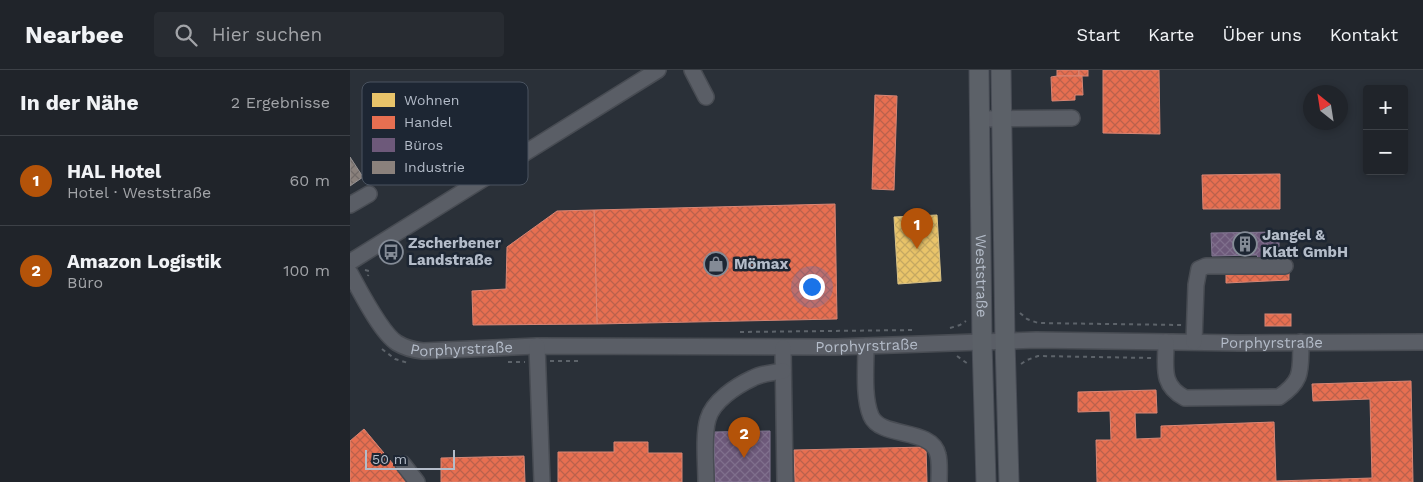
<!DOCTYPE html>
<html lang="de">
<head>
<meta charset="utf-8">
<style>
	:root { --surface:#20242a; --page:#282c32; --text:#f1f3f6; --muted:#a2a4a8; --line:#3d4147; --accent:#b45309 }
	body { margin:0; font-family:"Work Sans",sans-serif; background:var(--page); color:var(--text) }
	.controls { position:absolute; right:15px; top:15px; display:grid; overflow:hidden; border-radius:5px; box-shadow:0 2px 8px #0003 }
	.controls button { width:45px; height:45px; display:grid; place-items:center; padding:0; border:0; border-bottom:1px solid var(--line); background:var(--surface); color:var(--text); font:25px sans-serif }
	.compass { position:absolute; left:953px; top:15px; width:45px; height:45px; border-radius:50%; background:var(--surface); box-shadow:0 2px 8px #0003; rotate:330deg }
	.scale { position:absolute; left:15px; bottom:12px; width:90px; box-sizing:border-box; padding-left:5px; border:2px solid #b4bcc9; border-top:0; font-size:14px; line-height:18px; white-space:nowrap; color:#b4bcc9; -webkit-text-stroke:4px #1d2633; paint-order:stroke }
	.you { position:absolute; left:461px; top:216px; width:18px; height:18px; margin:-12px; border:4px solid #fff; border-radius:50%; background:#1a73e8; box-shadow:0 0 0 8px #1a73e833 }
	.badge { display:grid; place-items:center; width:32px; height:32px; border-radius:50%; background:var(--accent); color:#fff; font-size:16px; font-weight:700 }
	.pin { position:absolute; translate:-50% -41px; filter:drop-shadow(0 1px 2px #0008) }
	.pin::after { content:''; position:absolute; top:26px; width:18px; height:15px; background:inherit; clip-path:polygon(0 0,100% 0,50% 100%) }
	.list { margin:0; padding:0; list-style:none }
	h2 { display:flex; justify-content:space-between; align-items:center; height:65px; margin:0; padding:0 20px; font-size:21px }
	h2 small { font-size:16px; font-weight:400; color:var(--muted) }
	.list li { display:grid; grid-template-columns:32px 1fr auto; gap:15px; align-items:center; box-sizing:border-box; height:90px; padding:0 20px; border-top:1px solid var(--line) }
	.list b { display:block; font-size:19px; white-space:nowrap }
	.list p { margin:0; font-size:16px; white-space:nowrap; color:var(--muted) }
	.list em { font-size:16px; font-style:normal; color:var(--muted) }
	.icon { flex:none; width:28px; height:28px; fill:none; stroke:currentColor; stroke-width:2; stroke-linecap:round; stroke-linejoin:round }
	.map { position:relative; flex:none; width:1073px; height:412px; overflow:hidden }
	header { display:flex; align-items:center; gap:30px; box-sizing:border-box; height:70px; padding:0 25px; background:var(--surface); border-bottom:1px solid var(--line) }
	header strong { font-size:24px }
	nav { display:flex; gap:28px; margin-inline-start:auto; font-size:18px }
	.search { width:350px; height:45px; background:var(--page); display:flex; align-items:center; gap:12px; box-sizing:border-box; padding:0 18px; border-radius:5px; color:var(--muted); font-size:19px }
	main { display:flex }
	aside { flex:1; background:var(--surface) }
	.map>svg:first-child { display:block }
	.homes { fill:url(#homes-cross-hatch); stroke:#d9c286 }
	.shops { fill:url(#shops-cross-hatch); stroke:#d88675 }
	.offices { fill:url(#offices-cross-hatch); stroke:#827792 }
	.industry { fill:url(#industry-cross-hatch); stroke:#979393 }
	.lines { fill:none; stroke-linecap:round; stroke-linejoin:round }
	.minor-casing { stroke:#484c53; stroke-width:18 }
	.major-casing { stroke:#484c55; stroke-width:21 }
	.path { stroke:#5d636a; stroke-width:2; stroke-dasharray:4 4; stroke-linecap:butt }
	.minor { stroke:#5a5e66; stroke-width:15 }
	.major { stroke:#5c6168; stroke-width:19 }
	.labels { text-anchor:middle; dominant-baseline:central; stroke-width:5; stroke-linejoin:round; paint-order:stroke }
	.poi-label { font-size:15px; font-weight:bold; fill:#b4bcc9; stroke:#1d2633; text-anchor:start }
	.street-label { font-size:15px; fill:#b4bcc9; stroke:#1d2633 }
	.key { fill:#1d2633; stroke:#4a5360; stroke-width:1 }
	.key-label { font-size:14px; fill:#b4bcc9 }
</style>
</head>
<body>
<header>
<strong>Nearbee</strong>
<div class="search"><svg class="icon" aria-label="search" viewBox="0 0 24 24"><circle cx="10" cy="10" r="6"/><path d="M15 15l6 6"/></svg>Hier suchen</div>
<nav><a>Start</a><a>Karte</a><a>Über uns</a><a>Kontakt</a></nav>
</header>
<main>
<aside>
<h2>In der Nähe<small>2 Ergebnisse</small></h2>
<ul class="list">
<li><span class="badge">1</span><div><b>HAL Hotel</b><p>Hotel · Weststraße</p></div><em>60 m</em></li>
<li><span class="badge">2</span><div><b>Amazon Logistik</b><p>Büro</p></div><em>100 m</em></li>
</ul>
</aside>
<div class="map">
<svg width="1073" height="412" viewBox="0 0 1073 412">
	<defs>
		<pattern id="homes-cross-hatch" width="8" height="8" patternUnits="userSpaceOnUse" patternTransform="scale(1.25)"><rect width="8" height="8" fill="#e9c46a"/><path d="M0 0l8 8M0 8l8-8" fill="none" stroke="#c5a861"/></pattern>
		<pattern id="shops-cross-hatch" width="8" height="8" patternUnits="userSpaceOnUse" patternTransform="scale(1.25)"><rect width="8" height="8" fill="#e76f51"/><path d="M0 0l8 8M0 8l8-8" fill="none" stroke="#bb614c"/></pattern>
		<pattern id="offices-cross-hatch" width="8" height="8" patternUnits="userSpaceOnUse" patternTransform="scale(1.25)"><rect width="8" height="8" fill="#6d597a"/><path d="M0 0l8 8M0 8l8-8" fill="none" stroke="#7f6f8c"/></pattern>
		<pattern id="industry-cross-hatch" width="8" height="8" patternUnits="userSpaceOnUse" patternTransform="scale(1.25)"><rect width="8" height="8" fill="#8a817c"/><path d="M0 0l8 8M0 8l8-8" fill="none" stroke="#716b69"/></pattern>
	</defs>
	<rect width="100%" height="100%" fill="#2a3038"/>
	<!-- homes -->
	<polygon class="homes" points="587,145 591,211 548,214 544,147"/>
	<!-- shops -->
	<g class="shops">
		<rect x="707" y="0" width="22" height="6"/>
		<rect x="729" y="0" width="9" height="6"/>
		<polygon points="753,0 809,0 810,64 753,63"/>
		<polygon points="707,6 732,6 733,25 725,25 725,30 702,31 701,7"/>
		<polygon points="525,25 547,26 544,120 522,119"/>
		<polygon points="930,104 930,139 853,139 852,105"/>
		<polygon points="485,134 487,249 247,254 244,140"/>
		<polygon points="244,140 247,254 123,255 122,221 156,219 157,177 207,141"/>
		<polygon points="939,201 939,210 876,213 876,204"/>
		<rect x="915" y="244" width="26" height="12"/>
		<polygon points="1061,311 1063,412 747,412 746,370 761,370 760,341 728,342 728,322 806,320 807,343 785,343 786,369 811,368 811,356 924,352 926,411 1022,408 1020,329 963,331 962,314"/>
		<polygon points="14,359 58,412 0,412 0,371"/>
		<polygon points="264,372 298,372 298,383 332,383 332,412 208,412 208,382 264,382"/>
		<polygon points="576,377 577,412 445,412 444,380"/>
		<polygon points="174,386 175,412 91,412 91,388"/>
	</g>
	<!-- offices -->
	<g class="offices">
		<polygon points="929,162 929,185 927,185 926,192 910,193 907,185 862,186 861,163"/>
		<polygon points="420,361 420,412 365,412 364,362"/>
	</g>
	<!-- industry -->
	<polygon class="industry" points="0,87 13,107 0,116"/>
	<g class="lines">
		<!-- minor casing -->
		<g class="minor-casing">
			<g id="minor">
				<polyline points="342,0 356,27"/>
				<polyline points="630,49 722,48"/>
				<polyline points="0,135 19,124"/>
				<polyline points="0,192 308,0"/>
				<path id="s1" d="M0 203C10 221 31 263 47 273 55 278 64 280 73 281L187 276 486 277 686 270 889 273 1073 272"/>
				<path d="M816 272C816 296 810 315 835 328L929 327C954 310 950 300 951 272"/>
				<polyline points="844,272 846,215 849,199 856,196 935,196"/>
				<polyline points="187,276 192,412"/>
				<path d="M516 276C516 296 513 327 521 346 531 369 582 357 588 385 590 393 589 403 589 412"/>
				<polyline points="433,278 435,412"/>
				<polyline points="53,394 67,412"/>
				<path d="M356 412C356 395 353 365 358 349 363 331 386 316 403 308 412 303 423 303 433 301"/>
			</g>
		</g>
		<!-- major casing -->
		<g class="major-casing">
			<g id="major">
				<path id="s2" d="M629 0 632 272 636 412"/>
				<polyline points="651,0 655,271 659,412"/>
			</g>
		</g>
		<!-- path -->
		<g class="path">
			<polyline points="15,200 19,201 18,206"/>
			<polyline points="670,243 677,249 688,253 832,255"/>
			<polyline points="600,258 610,255 616,251"/>
			<polyline points="390,262 566,260"/>
			<polyline points="32,279 45,289 58,293"/>
			<polyline points="607,286 618,294"/>
			<polyline points="200,291 230,291"/>
			<polyline points="158,292 175,292"/>
			<polyline points="671,294 677,290 688,286 802,288"/>
		</g>
		<!-- minor -->
		<use href="#minor" class="minor"/>
		<!-- major -->
		<use href="#major" class="major"/>
	</g>
	<!-- icons -->
	<defs>
		<g id="building-ring" transform="scale(1.25)"><circle r="9.5" fill="#1d2633" stroke="#848b96" stroke-width="1.5"/><path d="M-4-6H4V6H1V3H-1V6H-4ZM-2.5-4.3h1.7v1.8h-1.7ZM.8-4.3h1.7v1.8H.8ZM-2.5-1h1.7V.8h-1.7ZM.8-1h1.7V.8H.8Z" fill="#848b96"/></g>
		<g id="bus-ring" transform="scale(1.25)"><circle r="9.5" fill="#1d2633" stroke="#848b96" stroke-width="1.5"/><path d="M-5-6H5V4H4V6H2V4H-2V6H-4V4H-5ZM-3.5-4V0h7V-4ZM-3.5 1.2v1.5H-2V1.2ZM2 1.2v1.5H3.5V1.2Z" fill="#848b96"/></g>
		<g id="shop-ring" transform="scale(1.25)"><circle r="9.5" fill="#1d2633" stroke="#848b96" stroke-width="1.5"/><path d="M-5-2.5h2.3a2.7 3.5 0 0 1 5.4 0H5L5.5 6h-11ZM-1.5-2.5h3a1.5 2.3 0 0 0-3 0Z" fill="#848b96"/></g>
	</defs>
	<g fill-rule="evenodd">
		<use href="#building-ring" x="895" y="174"/>
		<use href="#bus-ring" x="41" y="182"/>
		<use href="#shop-ring" x="366" y="194"/>
	</g>
	<g class="labels">
		<!-- poi labels -->
		<g class="poi-label">
			<text x="912" y="165">Jangel &amp;<tspan x="912" dy="17">Klatt GmbH</tspan></text>
			<text x="58" y="173">Zscherbener<tspan x="58" dy="17">Landstraße</tspan></text>
			<text x="384" y="194">Mömax</text>
		</g>
		<!-- street labels -->
		<g class="street-label">
			<text stroke="none"><textPath href="#s2" startOffset="206">Weststraße</textPath></text>
			<text stroke="none"><textPath href="#s1" startOffset="961">Porphyrstraße</textPath></text>
			<text stroke="none"><textPath href="#s1" startOffset="556">Porphyrstraße</textPath></text>
			<text stroke="none"><textPath href="#s1" startOffset="151">Porphyrstraße</textPath></text>
		</g>
	</g>
	<!-- legend -->
	<rect x="12" y="12" width="166" height="103" rx="8" class="key"/>
	<rect x="22" y="23" width="23" height="14" fill="#e9c46a"/>
	<rect x="22" y="46" width="23" height="13" fill="#e76f51"/>
	<rect x="22" y="68" width="23" height="14" fill="#6d597a"/>
	<rect x="22" y="91" width="23" height="13" fill="#8a817c"/>
	<g class="key-label">
		<text x="54" y="35">Wohnen</text>
		<text x="54" y="57">Handel</text>
		<text x="54" y="80">Büros</text>
		<text x="54" y="102">Industrie</text>
	</g>
</svg>
<div class="controls">
<button>+</button>
<button>−</button>
</div>
<svg class="compass" viewBox="-18 -18 36 36"><path d="M0-13l5 13h-10z" fill="#e53935"/><path d="M0 13l5-13h-10z" fill="#a2a4a8"/></svg>
<div class="scale">50 m</div>
<div class="you"></div>
<div class="pin badge" style="left:567px;top:179px">1</div>
<div class="pin badge" style="left:394px;top:388px">2</div>
</div>
</main>
</body>
</html>
